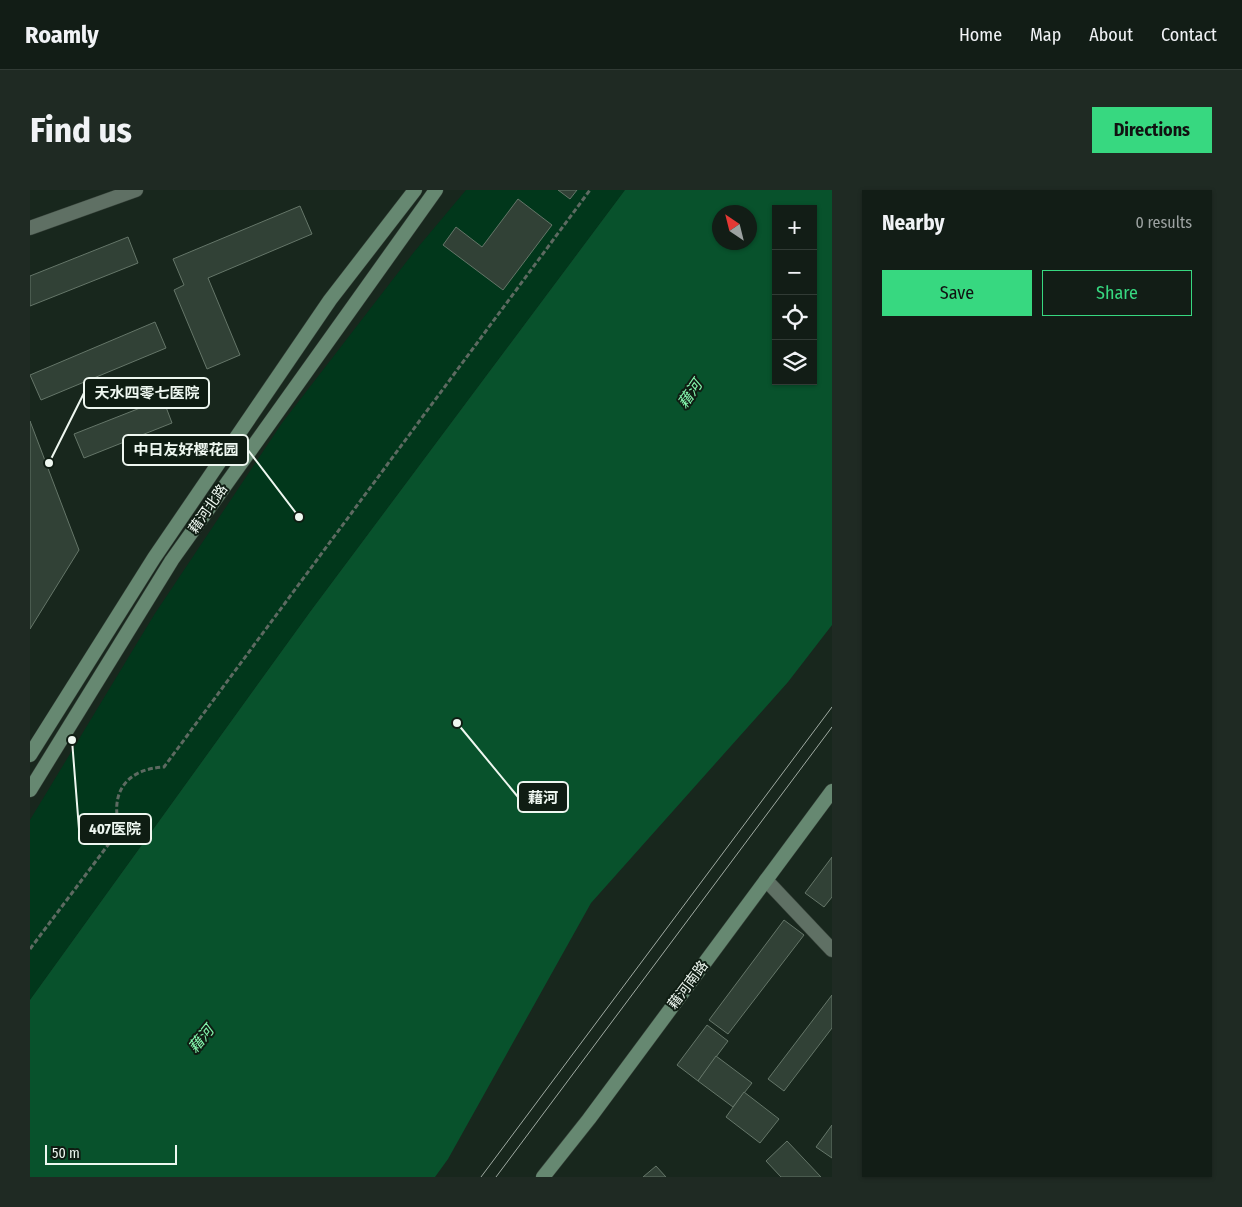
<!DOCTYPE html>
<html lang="en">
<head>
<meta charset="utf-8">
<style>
	:root { --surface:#121d16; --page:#1f2a23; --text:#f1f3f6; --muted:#9ca2a1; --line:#313b35; --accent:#37d880 }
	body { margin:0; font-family:"Fira Sans Condensed","Noto Sans SC",sans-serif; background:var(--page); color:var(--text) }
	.controls { position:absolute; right:15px; top:15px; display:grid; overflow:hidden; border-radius:0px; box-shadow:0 1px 4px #0004 }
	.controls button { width:45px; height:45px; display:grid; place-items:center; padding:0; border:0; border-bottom:1px solid var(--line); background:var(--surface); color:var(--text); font:25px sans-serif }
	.compass { position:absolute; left:682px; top:15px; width:45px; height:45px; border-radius:50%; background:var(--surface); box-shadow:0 1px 4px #0004; rotate:325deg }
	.scale { position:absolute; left:15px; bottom:12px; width:132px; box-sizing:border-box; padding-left:5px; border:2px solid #eef7f0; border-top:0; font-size:14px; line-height:18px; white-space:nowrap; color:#eef7f0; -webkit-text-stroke:4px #0f1d13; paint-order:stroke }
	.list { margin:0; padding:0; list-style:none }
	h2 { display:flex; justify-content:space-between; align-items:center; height:65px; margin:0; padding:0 20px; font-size:21px }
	h2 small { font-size:16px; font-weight:400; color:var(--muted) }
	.actions { display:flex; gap:10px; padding:15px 20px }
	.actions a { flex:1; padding:11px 0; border:1px solid var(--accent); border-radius:0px; text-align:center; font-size:18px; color:var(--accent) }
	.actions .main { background:var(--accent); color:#111 }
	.icon { flex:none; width:28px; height:28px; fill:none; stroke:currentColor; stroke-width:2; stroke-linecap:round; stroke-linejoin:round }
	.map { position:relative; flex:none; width:802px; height:987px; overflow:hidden; border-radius:0px }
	header { display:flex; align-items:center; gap:30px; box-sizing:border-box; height:70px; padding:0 25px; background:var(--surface); border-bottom:1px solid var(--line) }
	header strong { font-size:24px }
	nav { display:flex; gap:28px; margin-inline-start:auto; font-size:18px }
	.intro { display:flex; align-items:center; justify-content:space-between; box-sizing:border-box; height:120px; padding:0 30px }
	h1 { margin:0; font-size:35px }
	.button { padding:12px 22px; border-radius:0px; background:var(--accent); color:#111; font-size:18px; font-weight:700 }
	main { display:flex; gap:30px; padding:0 30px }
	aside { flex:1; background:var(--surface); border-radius:0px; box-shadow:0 1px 4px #0004 }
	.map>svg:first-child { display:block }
	.green { fill:#01371b }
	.water { fill:#08522c; fill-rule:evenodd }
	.building { fill:#314136; stroke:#657669 }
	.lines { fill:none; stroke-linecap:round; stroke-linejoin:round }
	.minor-casing { stroke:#37423a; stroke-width:15 }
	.tertiary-casing { stroke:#37423a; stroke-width:15 }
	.secondary-casing { stroke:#37423a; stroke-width:15 }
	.path { stroke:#5d6a61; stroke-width:3; stroke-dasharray:5 2.5; stroke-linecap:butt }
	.minor { stroke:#5f7064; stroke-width:14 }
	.tertiary { stroke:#5f7064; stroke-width:14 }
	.secondary { stroke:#668871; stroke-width:14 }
	.tram { stroke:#9faaa2; stroke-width:1 }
	.labels { text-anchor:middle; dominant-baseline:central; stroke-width:4; stroke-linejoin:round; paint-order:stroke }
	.street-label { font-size:14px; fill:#eef7f0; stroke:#0f1d13 }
	.water-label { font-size:15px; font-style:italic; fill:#86f8af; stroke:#0f1d13 }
	.leader { fill:none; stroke:#eef7f0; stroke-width:2 }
	.callout-dot { fill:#eef7f0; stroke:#0f1d13; stroke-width:2 }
	.callout { fill:#0f1d13; stroke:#eef7f0; stroke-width:2 }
	.callout-label { font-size:15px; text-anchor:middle; font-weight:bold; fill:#eef7f0 }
</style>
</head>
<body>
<header>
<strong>Roamly</strong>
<nav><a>Home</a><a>Map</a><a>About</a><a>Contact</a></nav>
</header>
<div class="intro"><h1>Find us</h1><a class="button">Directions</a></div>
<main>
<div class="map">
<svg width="802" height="987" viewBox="0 0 802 987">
	<rect width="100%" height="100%" fill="#18271d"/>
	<!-- green -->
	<polygon class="green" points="436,0 595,0 280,422 0,810 0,630 124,425 252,233 384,62"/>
	<!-- water -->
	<path class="water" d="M595 0H802V435L758 492 561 713 418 969 405 987H0V810L280 422ZM746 19H783V191H746ZM690 22H720V52H690Z"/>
	<!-- building -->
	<g class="building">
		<polygon points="528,0 547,0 540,9"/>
		<polygon points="488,9 522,35 473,100 413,55 426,37 452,57"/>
		<polygon points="270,16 282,44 178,88 210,165 177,179 144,100 154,95 143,69"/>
		<polygon points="98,47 108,73 0,116 0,86"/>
		<polygon points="125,132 136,158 11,210 0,185"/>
		<polygon points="133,209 142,233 54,268 44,244"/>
		<polygon points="0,231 49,360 0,439"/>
		<polygon points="802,667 802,707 794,717 775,703"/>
		<polygon points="754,730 774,745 698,844 679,830"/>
		<polygon points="802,805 802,838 754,901 738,889"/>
		<polygon points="677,835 698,851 668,891 647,875"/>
		<polygon points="686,866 722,893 703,917 668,891"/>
		<polygon points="714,902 749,929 730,953 696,927"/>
		<polygon points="802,935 802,968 786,957"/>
		<polygon points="757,951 791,987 751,987 736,971"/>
		<polygon points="626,976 636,987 613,987"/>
	</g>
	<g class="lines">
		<!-- minor casing -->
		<g class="minor-casing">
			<polyline id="minor" points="736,690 802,760"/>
		</g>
		<!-- tertiary casing -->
		<g class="tertiary-casing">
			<polyline id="tertiary" points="0,38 106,0"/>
		</g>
		<!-- secondary casing -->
		<g class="secondary-casing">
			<g id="secondary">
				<polyline points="0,565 124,368 300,110 385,0"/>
				<polyline points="0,600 142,370 406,0"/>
				<polyline points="513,987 559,929 802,601"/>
			</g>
		</g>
		<!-- path -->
		<path class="path" d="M0 759 90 639C79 603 96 579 134 577L560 0"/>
		<!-- minor -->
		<use href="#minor" class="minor"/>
		<!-- tertiary -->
		<use href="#tertiary" class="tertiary"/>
		<!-- secondary -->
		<use href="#secondary" class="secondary"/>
		<!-- tram -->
		<g class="tram">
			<polyline points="451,987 802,517"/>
			<polyline points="466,987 802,537"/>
		</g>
	</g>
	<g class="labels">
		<!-- street labels -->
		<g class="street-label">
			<text transform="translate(178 319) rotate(-55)">藉河北路</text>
			<text transform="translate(658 795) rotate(-53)">藉河南路</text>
		</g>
		<!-- water labels -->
		<g class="water-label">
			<text transform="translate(660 204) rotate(-55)">藉河</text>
			<text transform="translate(171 849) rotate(-51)">藉河</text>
		</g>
	</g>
	<!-- callouts -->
	<path class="leader" d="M19 273L54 203M269 327L218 260M427 533L488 607M42 550L49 639"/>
	<g class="callout-dot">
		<circle cx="19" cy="273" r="5"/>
		<circle cx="269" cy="327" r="5"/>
		<circle cx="427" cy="533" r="5"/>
		<circle cx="42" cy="550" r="5"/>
	</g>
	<g class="callout">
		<rect x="54" y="188" width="125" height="30" rx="5"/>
		<rect x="93" y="245" width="125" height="30" rx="5"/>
		<rect x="488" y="592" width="50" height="30" rx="5"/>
		<rect x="49" y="624" width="72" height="30" rx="5"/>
	</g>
	<g class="callout-label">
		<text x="117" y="208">天水四零七医院</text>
		<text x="156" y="265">中日友好樱花园</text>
		<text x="513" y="613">藉河</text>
		<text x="85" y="644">407医院</text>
	</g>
</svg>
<div class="controls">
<button>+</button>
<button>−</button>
<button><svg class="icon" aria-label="locate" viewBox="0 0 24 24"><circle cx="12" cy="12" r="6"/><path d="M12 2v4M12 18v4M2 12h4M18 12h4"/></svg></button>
<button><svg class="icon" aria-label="layers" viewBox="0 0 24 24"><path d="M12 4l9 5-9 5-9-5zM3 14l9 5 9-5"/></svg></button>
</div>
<svg class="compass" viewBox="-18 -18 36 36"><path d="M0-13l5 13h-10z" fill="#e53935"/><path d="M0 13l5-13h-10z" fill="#9ca2a1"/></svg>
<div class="scale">50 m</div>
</div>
<aside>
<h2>Nearby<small>0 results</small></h2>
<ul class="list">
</ul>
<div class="actions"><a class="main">Save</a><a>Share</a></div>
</aside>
</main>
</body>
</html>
